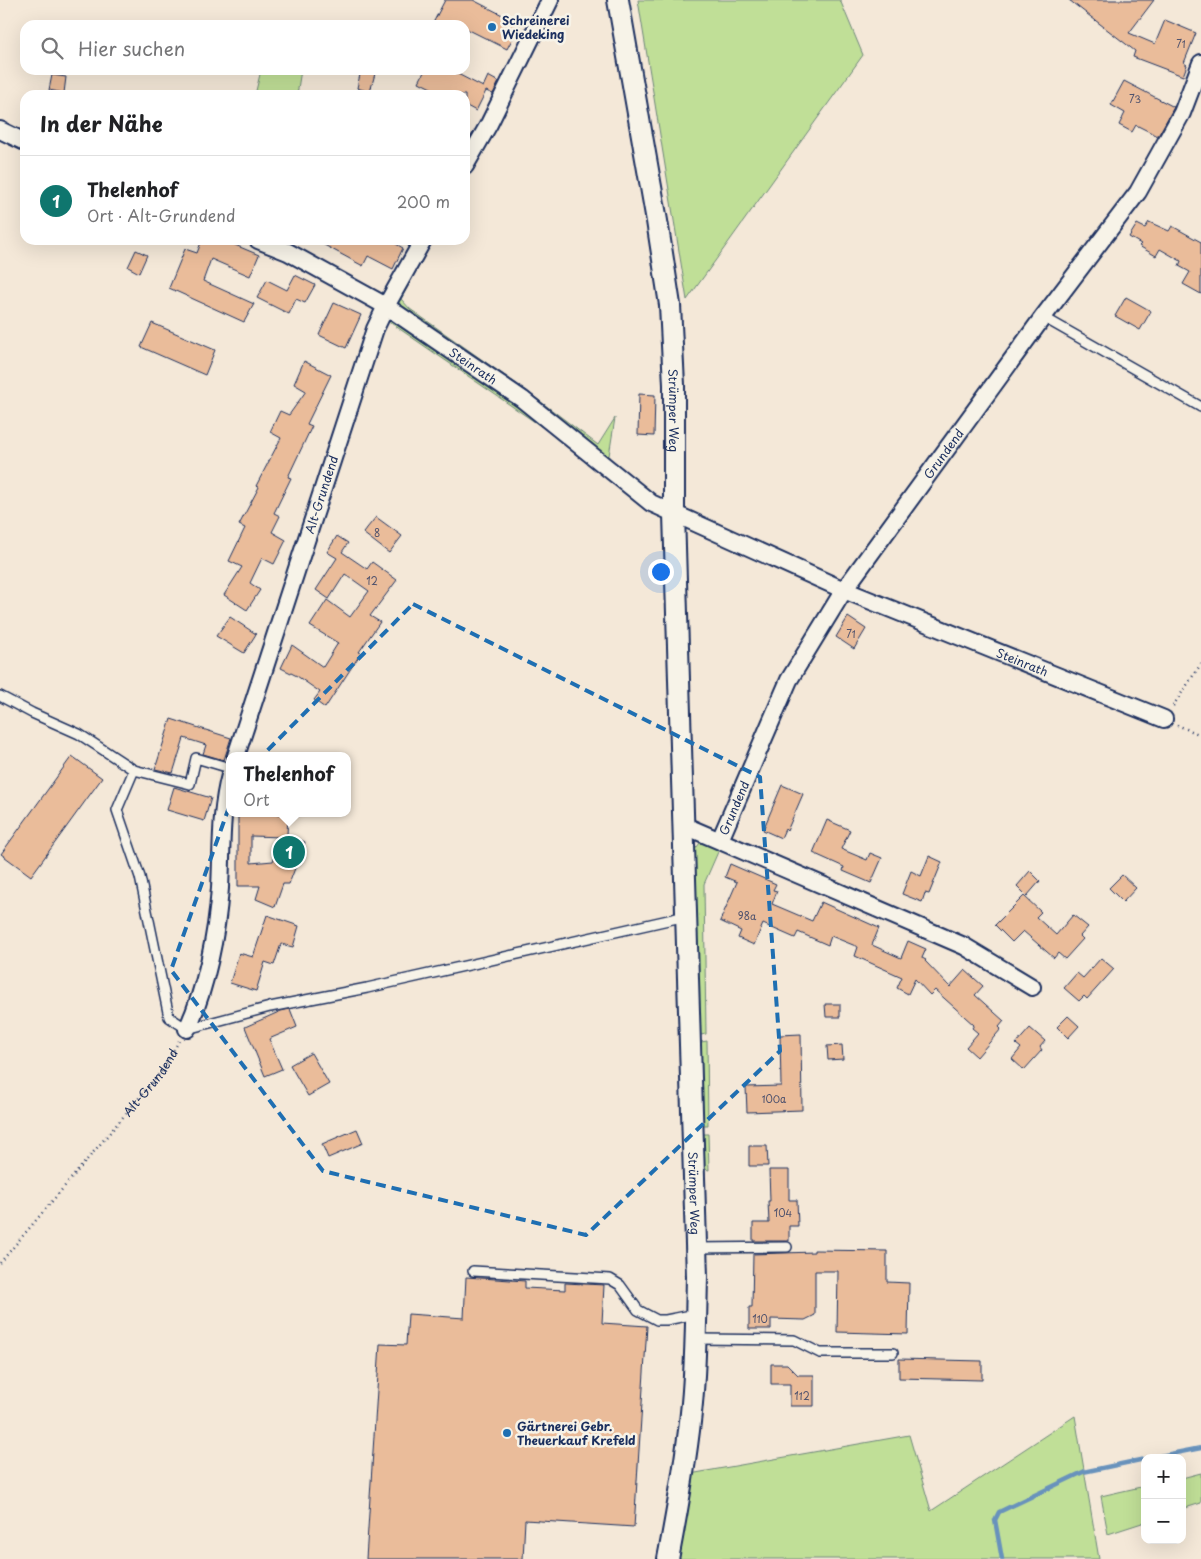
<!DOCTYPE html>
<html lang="de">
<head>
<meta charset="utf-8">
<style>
	:root { --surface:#fff; --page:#f2f2f2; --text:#202124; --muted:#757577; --line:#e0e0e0; --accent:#0f766e }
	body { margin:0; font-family:"Playpen Sans",sans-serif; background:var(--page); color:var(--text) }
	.controls { position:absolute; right:15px; bottom:15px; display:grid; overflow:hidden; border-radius:10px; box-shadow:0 5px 20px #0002 }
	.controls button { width:45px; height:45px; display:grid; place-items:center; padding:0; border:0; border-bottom:1px solid var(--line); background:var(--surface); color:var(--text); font:25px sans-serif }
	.you { position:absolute; left:660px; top:571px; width:18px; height:18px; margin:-12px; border:4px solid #fff; border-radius:50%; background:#1a73e8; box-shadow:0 0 0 8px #1a73e833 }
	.badge { display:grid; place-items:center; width:32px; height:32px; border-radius:50%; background:var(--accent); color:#fff; font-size:16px; font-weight:700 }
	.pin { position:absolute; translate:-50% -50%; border:2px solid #fff; box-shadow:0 1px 5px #0006 }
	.popup { position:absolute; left:226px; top:752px; width:125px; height:65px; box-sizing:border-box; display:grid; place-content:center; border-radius:10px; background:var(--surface); filter:drop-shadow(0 1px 4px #0005); font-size:16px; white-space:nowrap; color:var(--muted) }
	.popup b { font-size:19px; color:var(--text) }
	.popup::after { content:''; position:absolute; left:50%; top:100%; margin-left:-10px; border:10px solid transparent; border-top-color:var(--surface) }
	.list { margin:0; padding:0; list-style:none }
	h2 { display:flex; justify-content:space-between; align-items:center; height:65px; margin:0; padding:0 20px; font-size:21px }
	h2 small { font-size:16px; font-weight:400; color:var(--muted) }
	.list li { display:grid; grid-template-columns:32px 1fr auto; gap:15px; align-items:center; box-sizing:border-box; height:90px; padding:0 20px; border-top:1px solid var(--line) }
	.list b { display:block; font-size:19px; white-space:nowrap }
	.list p { margin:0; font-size:16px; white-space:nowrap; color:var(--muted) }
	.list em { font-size:16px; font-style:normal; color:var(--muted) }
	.icon { flex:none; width:28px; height:28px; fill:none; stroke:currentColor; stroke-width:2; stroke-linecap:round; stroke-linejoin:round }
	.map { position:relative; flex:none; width:1201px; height:1559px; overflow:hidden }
	.search { position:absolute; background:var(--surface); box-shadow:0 5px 20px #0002; left:20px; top:20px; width:450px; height:55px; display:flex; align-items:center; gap:12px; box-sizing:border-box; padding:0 18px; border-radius:15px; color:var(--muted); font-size:19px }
	.panel { position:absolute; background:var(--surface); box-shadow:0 5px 20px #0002; left:20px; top:90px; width:450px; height:155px; border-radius:15px }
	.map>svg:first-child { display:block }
	.green { fill:#c0df97; stroke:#6e877a }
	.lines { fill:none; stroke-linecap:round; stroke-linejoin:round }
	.stream { stroke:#6892bc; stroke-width:4.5 }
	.building { fill:#eabc9a; stroke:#1b2f5e; fill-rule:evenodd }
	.service-casing { stroke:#1b2f5e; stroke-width:12 }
	.minor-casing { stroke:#1b2f5e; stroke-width:20 }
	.tertiary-casing { stroke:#1b2f5e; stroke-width:24 }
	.path { stroke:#1b2f5e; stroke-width:2.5; stroke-dasharray:1 4; stroke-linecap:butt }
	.service { stroke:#f7f3e8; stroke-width:9 }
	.minor { stroke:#f7f3e8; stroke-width:16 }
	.tertiary { stroke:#f7f3e8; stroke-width:20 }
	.marked { fill:none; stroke:#1f6fb2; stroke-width:4; stroke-dasharray:10 6; stroke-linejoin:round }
	.poi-dot { fill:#1f6fb2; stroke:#f7f3e8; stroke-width:2 }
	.labels { text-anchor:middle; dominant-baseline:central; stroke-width:5; stroke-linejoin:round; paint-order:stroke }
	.number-label { font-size:10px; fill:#4f526d }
	.poi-label { font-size:12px; font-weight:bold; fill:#1b2f5e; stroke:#f7f3e8; text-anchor:start }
	.street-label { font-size:12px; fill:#1b2f5e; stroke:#f7f3e8 }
</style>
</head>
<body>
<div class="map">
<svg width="1201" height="1559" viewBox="0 0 1201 1559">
	<rect width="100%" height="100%" fill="#f4e8d8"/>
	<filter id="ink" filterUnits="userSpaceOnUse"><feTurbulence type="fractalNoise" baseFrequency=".02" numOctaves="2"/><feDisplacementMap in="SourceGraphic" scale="10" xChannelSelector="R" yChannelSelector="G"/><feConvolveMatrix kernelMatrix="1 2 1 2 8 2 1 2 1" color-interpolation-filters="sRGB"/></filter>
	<g filter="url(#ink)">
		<!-- green -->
		<g class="green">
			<polygon points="638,0 840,0 863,55 687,300"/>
			<polygon points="261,70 301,70 297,95 255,95"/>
			<polygon points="429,240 433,240 401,299 410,309 528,392 598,445 615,418 608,462 398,307 397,297"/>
			<polygon points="393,317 518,402 561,440 388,321"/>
			<polygon points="709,841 721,845 704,884 706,1034 701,1035 695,1025 690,856 700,843"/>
			<polygon points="707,1041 708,1125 702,1125 697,1049 701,1042"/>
			<polygon points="702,1134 708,1134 709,1170 705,1169 699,1163"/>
			<polygon points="1075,1416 1099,1559 674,1559 690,1474 909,1435 931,1511"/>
			<polygon points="1201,1473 1201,1503 1182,1509 1182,1478"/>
			<polygon points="1145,1486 1145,1522 1108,1534 1101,1496"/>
		</g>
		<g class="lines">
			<!-- stream -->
			<g class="stream">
				<polyline points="1150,1458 1201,1448"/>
				<polyline points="1002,1559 995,1520 999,1512 1083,1472 1145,1459"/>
			</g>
		</g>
		<!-- building -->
		<g class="building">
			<polygon points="445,0 473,0 520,24 507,49 465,28 465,25 432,25"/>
			<polygon points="1069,0 1154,0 1129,33 1155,44 1165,20 1196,33 1184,63 1187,65 1183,76 1133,57 1135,51"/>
			<polygon points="361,70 376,70 370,92 357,88"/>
			<polygon points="425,70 450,70 483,87 488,76 499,82 493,94 486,91 476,111 465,105 465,95 445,95 419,82"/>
			<polygon points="52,75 66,77 64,93 49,90"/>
			<polygon points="1124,81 1174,107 1158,136 1136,125 1132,132 1119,125 1125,113 1111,105"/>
			<polygon points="1149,222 1169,231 1172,226 1201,242 1201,294 1183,284 1190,272 1179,266 1181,261 1160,249 1156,256 1139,246 1141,244 1129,237 1137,224 1145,228"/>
			<polygon points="202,240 223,240 259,255 250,276 211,259 203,281 254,304 244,322 169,288 185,249 197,253"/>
			<polygon points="315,240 389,240 403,248 393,269 368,256 363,266"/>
			<polygon points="136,250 147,255 139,273 128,267"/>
			<polygon points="295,275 315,285 305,303 296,299 289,314 257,298 267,280 287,290"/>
			<polygon points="1126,297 1151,311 1140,330 1115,316"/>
			<polygon points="334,303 361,315 346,348 319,335"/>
			<polygon points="152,323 215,350 205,375 141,347"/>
			<polygon points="304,361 331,375 307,424 312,426 288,477 291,478 274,513 280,516 272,532 286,540 274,564 262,558 250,583 260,590 247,610 224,595 242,567 229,561 245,528 239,525 259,487 256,486 281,438 270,432 280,411 289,415 306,391 294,384"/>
			<polygon points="639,394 655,395 654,436 638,435"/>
			<polygon points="376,517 402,536 389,553 363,533"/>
			<polygon points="337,536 348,543 342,552 367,569 372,562 397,580 370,616 380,622 359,652 361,653 325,708 314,700 320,692 297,676 281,668 292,645 323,667 338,643 310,626 327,600 350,617 369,591 345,574 329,599 316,590 337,558 327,552"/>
			<polygon points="230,617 256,634 244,653 216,636"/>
			<polygon points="848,617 866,629 854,649 836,637"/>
			<polygon points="171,719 231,738 224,760 203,754 206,745 184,738 173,773 155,769"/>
			<polygon points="72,756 102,778 31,876 1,854"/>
			<polygon points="782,785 803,794 787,831 785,829 781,838 763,830"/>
			<polygon points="174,787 211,798 204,821 167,810"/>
			<path d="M238 814H288L287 835 305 842 289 884H283L275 907 256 899 260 886H238ZM251 836 282 837 273 861 251 863Z"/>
			<polygon points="827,820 850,830 841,849 867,860 870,853 882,858 871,883 843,871 844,867 813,853"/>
			<polygon points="929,856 942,862 929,894 925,893 922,902 902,894 911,871 921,876"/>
			<polygon points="730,864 776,884 773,890 777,891 772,904 812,921 821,902 879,928 872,945 901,958 908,941 926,949 922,958 926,960 925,961 950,987 965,970 983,986 975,995 1004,1021 999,1027 1001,1029 977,1057 966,1047 978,1033 972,1028 974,1025 935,990 930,995 915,979 908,994 897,988 902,977 855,956 858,947 831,936 828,945 798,932 795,938 763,924 754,945 738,938 741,931 720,921 737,882 725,877"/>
			<polygon points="1030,871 1040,881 1027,896 1017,886"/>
			<polygon points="1122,875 1136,888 1123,902 1109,888"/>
			<polygon points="1024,896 1041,912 1036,917 1056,935 1073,915 1088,927 1080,936 1083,939 1065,959 1058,953 1054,958 1023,931 1012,942 995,925"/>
			<polygon points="267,915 299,926 293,947 281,944 274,965 265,962 256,991 230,983 239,953 253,957"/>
			<polygon points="1101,958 1114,969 1087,999 1084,996 1079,1001 1064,988 1077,973 1083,978"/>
			<polygon points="825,1004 840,1004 840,1017 826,1017"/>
			<polygon points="290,1009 297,1027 269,1039 282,1069 265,1076 245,1027 281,1011"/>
			<polygon points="1068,1016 1079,1026 1068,1038 1057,1027"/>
			<polygon points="1030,1028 1045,1041 1040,1047 1042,1050 1024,1070 1012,1059 1021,1048 1016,1044"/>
			<polygon points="801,1034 802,1110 747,1112 746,1087 781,1086 780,1035"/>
			<polygon points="842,1045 843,1059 828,1060 827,1046"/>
			<polygon points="311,1053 329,1084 308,1096 290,1065"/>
			<polygon points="357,1129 363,1143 328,1158 322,1144"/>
			<polygon points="749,1146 767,1146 768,1166 749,1166"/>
			<polygon points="769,1170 789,1170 789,1200 797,1200 798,1226 789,1226 789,1241 753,1241 753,1223 769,1223 768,1201 770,1201"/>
			<polygon points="814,1250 887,1251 887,1282 909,1283 908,1334 837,1332 838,1271 815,1271 815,1315 805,1320 771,1319 771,1329 749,1329 749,1307 752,1307 753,1254 814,1252"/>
			<polygon points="466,1277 525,1281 525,1288 565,1290 565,1283 604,1285 602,1323 647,1326 634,1527 525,1520 523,1559 366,1559 380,1344 406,1345 408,1314 464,1318"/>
			<polygon points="899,1359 982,1361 982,1380 899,1378"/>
			<polygon points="771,1364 787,1364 798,1375 814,1375 814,1406 790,1406 790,1384 771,1384"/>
		</g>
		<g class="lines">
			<!-- service casing -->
			<g class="service-casing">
				<g id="service">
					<polyline points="1043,317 1201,407"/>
					<polyline points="0,696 32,713 79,734 134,770"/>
					<polyline points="230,768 196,758 190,784 134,770 117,810 140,877 169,1017 187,1029 270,1007 367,988 686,916"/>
					<polyline points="696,1248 787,1247"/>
					<polyline points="473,1271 610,1279 620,1285 638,1310 657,1320 666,1320 696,1314"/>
					<polyline points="696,1339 794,1340 820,1353 893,1353"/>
				</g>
			</g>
			<!-- minor casing -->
			<g class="minor-casing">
				<g id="minor">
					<polyline points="0,130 25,142"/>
					<polyline points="465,166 489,124 550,0"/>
					<path id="s2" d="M258 240 288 252 386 306 522 399 651 503 844 590 1043 317 1138 192 1182 113 1201 63"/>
					<path id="s3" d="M236 756 375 329 386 306 423 240"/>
					<polyline points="683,825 964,946 1032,987"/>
					<path id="s4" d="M720 840 789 680 844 590 1164 719"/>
					<path d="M187 1029C206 989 217 933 220 888 222 850 220 812 230 775"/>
				</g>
			</g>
			<!-- tertiary casing -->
			<g class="tertiary-casing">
				<g id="tertiary">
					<path id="s5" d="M618 0 657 221 670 305 674 385V514L697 1277C696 1319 696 1361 692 1403 687 1456 678 1507 668 1559"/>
				</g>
			</g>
			<!-- path -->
			<g class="path">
				<polyline points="1173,706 1201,664"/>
				<polyline points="1177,725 1201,735"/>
				<path id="s1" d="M0 1263 161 1072 179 1041"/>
			</g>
			<!-- service -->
			<use href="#service" class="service"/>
			<!-- minor -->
			<use href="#minor" class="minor"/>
			<!-- tertiary -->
			<use href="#tertiary" class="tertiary"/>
		</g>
	</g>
	<!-- marked area -->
	<path class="marked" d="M413 604 760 777 780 1051 586 1235 323 1171 171 970 239 779Z"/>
	<!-- markers -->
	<g class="poi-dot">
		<circle cx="492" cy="27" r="5"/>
		<circle cx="507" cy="1433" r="5"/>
	</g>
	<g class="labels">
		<!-- number labels -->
		<g class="number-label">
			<text x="1181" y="43">71</text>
			<text x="1135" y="98">73</text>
			<text x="377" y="532">8</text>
			<text x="372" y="580">12</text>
			<text x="851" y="633">71</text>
			<text x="747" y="915">98a</text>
			<text x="774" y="1098">100a</text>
			<text x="783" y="1212">104</text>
			<text x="760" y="1318">110</text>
			<text x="802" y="1395">112</text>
		</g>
		<!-- poi labels -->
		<g class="poi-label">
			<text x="502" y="20">Schreinerei<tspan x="502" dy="14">Wiedeking</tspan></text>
			<text x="517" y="1426">Gärtnerei Gebr.<tspan x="517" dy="14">Theuerkauf Krefeld</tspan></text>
		</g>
		<!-- street labels -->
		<g class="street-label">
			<text stroke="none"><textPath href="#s2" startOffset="250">Steinrath</textPath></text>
			<text stroke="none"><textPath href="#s5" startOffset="415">Strümper Weg</textPath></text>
			<text stroke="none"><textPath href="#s2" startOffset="855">Grundend</textPath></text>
			<text stroke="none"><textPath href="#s3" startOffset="275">Alt-Grundend</textPath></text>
			<text stroke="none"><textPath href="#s4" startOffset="472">Steinrath</textPath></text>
			<text stroke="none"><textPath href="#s4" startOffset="35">Grundend</textPath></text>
			<text stroke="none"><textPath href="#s1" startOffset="235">Alt-Grundend</textPath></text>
			<text stroke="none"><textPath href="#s5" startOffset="1198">Strümper Weg</textPath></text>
		</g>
	</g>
</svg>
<div class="controls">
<button>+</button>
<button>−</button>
</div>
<div class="you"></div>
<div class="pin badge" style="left:289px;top:852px">1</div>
<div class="popup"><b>Thelenhof</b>Ort</div>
<div class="search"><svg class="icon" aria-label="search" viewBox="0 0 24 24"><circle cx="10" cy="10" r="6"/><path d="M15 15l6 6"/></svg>Hier suchen</div>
<section class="panel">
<h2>In der Nähe<small></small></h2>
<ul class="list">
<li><span class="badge">1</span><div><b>Thelenhof</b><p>Ort · Alt-Grundend</p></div><em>200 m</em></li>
</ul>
</section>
</div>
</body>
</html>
